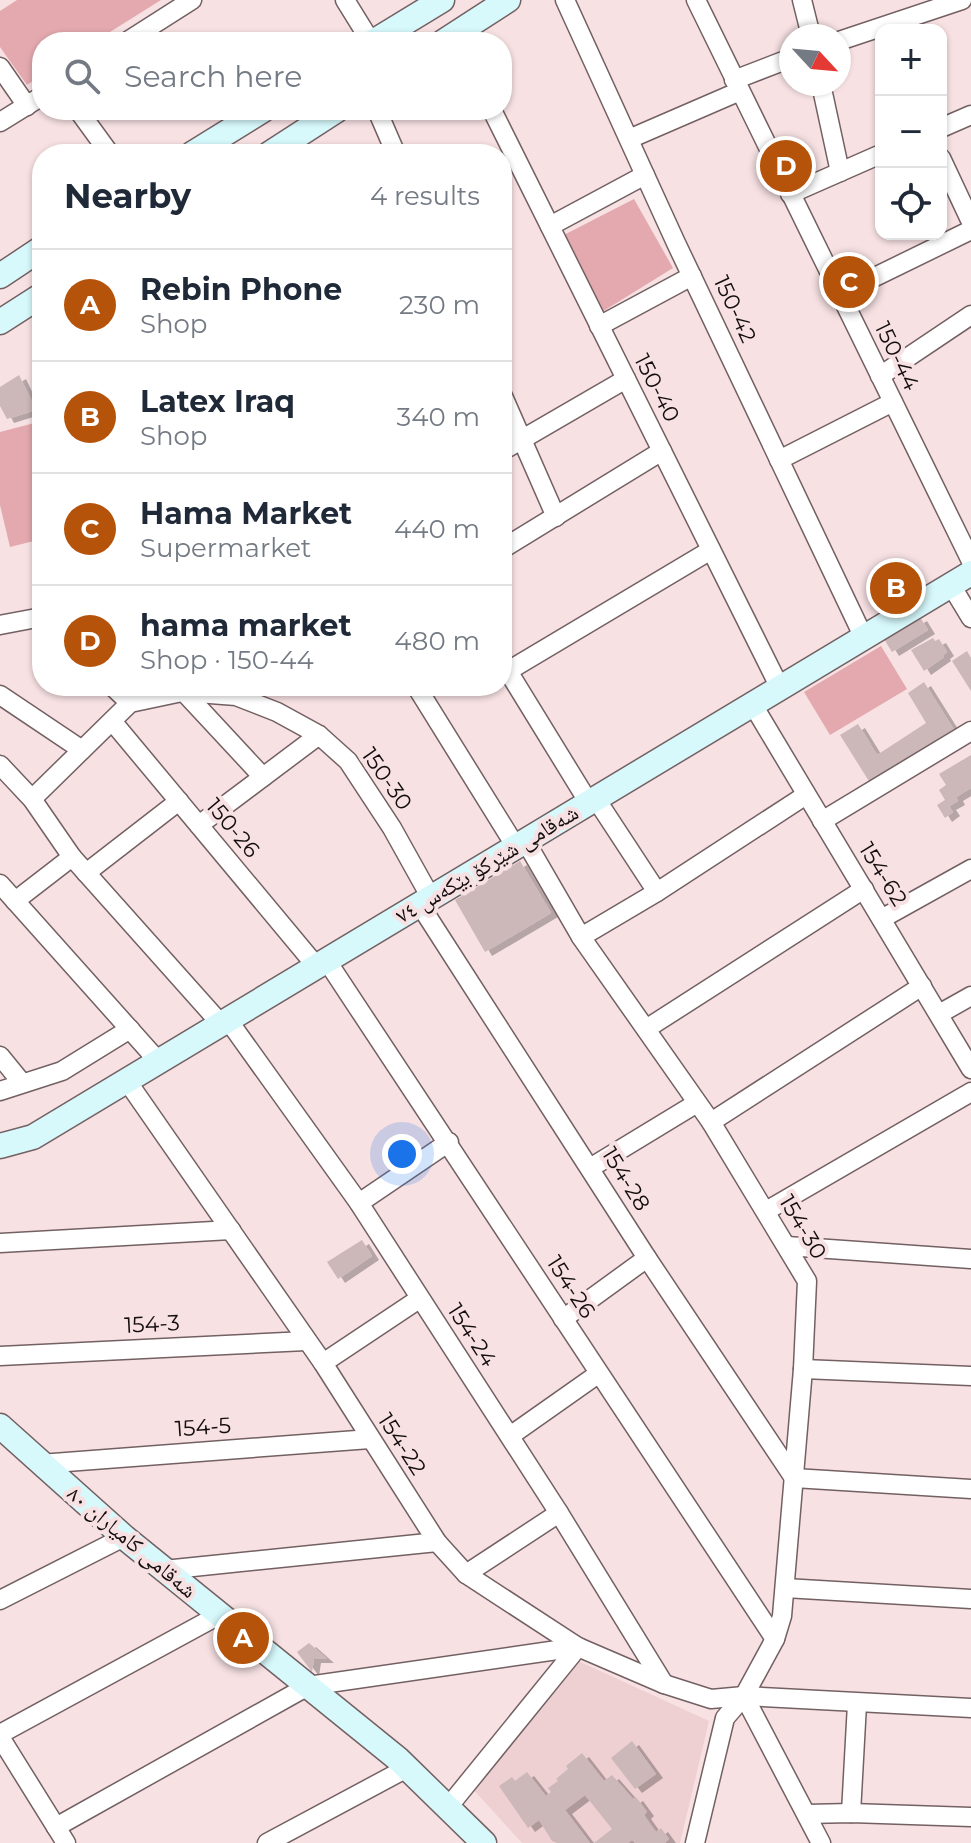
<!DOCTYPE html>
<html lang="en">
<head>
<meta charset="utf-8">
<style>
	:root { --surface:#fff; --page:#f6f6f7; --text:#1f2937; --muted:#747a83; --line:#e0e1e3; --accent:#b45309 }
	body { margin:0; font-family:Montserrat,"Noto Naskh Arabic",sans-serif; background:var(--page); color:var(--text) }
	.controls { position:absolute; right:24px; top:24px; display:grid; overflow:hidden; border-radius:16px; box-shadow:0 2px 6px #0004 }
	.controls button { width:72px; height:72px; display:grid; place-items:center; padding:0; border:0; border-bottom:2px solid var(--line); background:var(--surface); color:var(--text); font:40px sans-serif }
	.compass { position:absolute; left:779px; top:24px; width:72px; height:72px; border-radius:50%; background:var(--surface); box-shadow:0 2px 6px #0004; rotate:116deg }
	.you { position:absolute; left:402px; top:1154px; width:28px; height:28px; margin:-20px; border:6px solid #fff; border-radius:50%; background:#1a73e8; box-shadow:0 0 0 12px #1a73e833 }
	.badge { display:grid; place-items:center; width:52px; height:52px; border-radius:50%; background:var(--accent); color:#fff; font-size:26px; font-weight:700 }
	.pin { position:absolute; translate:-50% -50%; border:4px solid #fff; box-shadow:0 2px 8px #0006 }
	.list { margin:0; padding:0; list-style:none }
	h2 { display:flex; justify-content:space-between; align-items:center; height:104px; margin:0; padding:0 32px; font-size:34px }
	h2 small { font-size:26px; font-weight:400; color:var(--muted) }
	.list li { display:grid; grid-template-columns:52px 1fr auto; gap:24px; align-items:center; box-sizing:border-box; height:112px; padding:0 32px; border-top:2px solid var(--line) }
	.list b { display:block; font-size:30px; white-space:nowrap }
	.list p { margin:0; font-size:26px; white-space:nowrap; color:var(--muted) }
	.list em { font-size:26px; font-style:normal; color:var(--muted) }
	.icon { flex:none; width:44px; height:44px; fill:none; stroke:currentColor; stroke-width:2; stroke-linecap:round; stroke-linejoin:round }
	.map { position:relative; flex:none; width:971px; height:1843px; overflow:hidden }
	.search { position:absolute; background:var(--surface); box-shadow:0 2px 6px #0004; left:32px; top:32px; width:480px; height:88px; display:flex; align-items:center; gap:20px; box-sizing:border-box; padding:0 28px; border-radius:32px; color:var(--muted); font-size:30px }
	.panel { position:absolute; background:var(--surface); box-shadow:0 2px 6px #0004; left:32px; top:144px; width:480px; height:552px; border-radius:32px }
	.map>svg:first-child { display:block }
	.built { fill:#eed0d2 }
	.green { fill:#e3a9af }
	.building { fill:#ccb7b9; filter:url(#shadow) }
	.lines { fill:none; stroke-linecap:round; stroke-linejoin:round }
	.street-casing { stroke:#736062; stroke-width:21 }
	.secondary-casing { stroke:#736062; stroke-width:27 }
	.street { stroke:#fff; stroke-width:18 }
	.secondary { stroke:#d7f9fc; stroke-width:24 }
	.labels { text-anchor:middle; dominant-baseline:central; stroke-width:8; stroke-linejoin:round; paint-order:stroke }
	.street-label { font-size:22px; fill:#140d0e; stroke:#f7e1e3 }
</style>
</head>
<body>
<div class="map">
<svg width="971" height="1843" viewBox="0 0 971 1843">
	<defs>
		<filter id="shadow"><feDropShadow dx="7" dy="4" stdDeviation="0" flood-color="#0004"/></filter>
	</defs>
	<rect width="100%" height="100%" fill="#f7e1e3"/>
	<!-- built -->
	<polygon class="built" points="574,1659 709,1721 680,1843 522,1843 470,1786"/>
	<!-- green -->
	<g class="green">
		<polygon points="17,0 161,0 94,42 42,42 42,75 27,85 0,47 0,11"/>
		<polygon points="634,199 673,268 597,315 558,238"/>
		<polygon points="42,421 42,539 10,547 0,505 0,432"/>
		<polygon points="881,646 907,689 830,735 804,692"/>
	</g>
	<!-- building -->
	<g class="building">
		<polygon points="19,375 36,410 7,419 0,406 0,387"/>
		<polygon points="920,617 928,630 892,652 884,639"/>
		<polygon points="933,638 935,641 939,639 947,652 943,655 944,657 924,671 911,650"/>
		<polygon points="967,651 971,658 971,691 952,661"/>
		<polygon points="924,682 956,733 872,786 840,735 858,724 877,755 926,723 908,693"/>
		<polygon points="971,755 971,788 956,797 958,801 949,806 953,812 945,818 937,805 945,800 939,790 946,785 939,774"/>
		<polygon points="520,861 551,913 485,952 455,900"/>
		<polygon points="362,1240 372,1256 338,1279 327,1262"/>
		<polygon points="309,1643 327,1659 314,1659 312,1672 297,1652"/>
		<polygon points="632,1741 656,1774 635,1789 611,1758"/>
		<polygon points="582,1753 604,1781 612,1775 633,1799 636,1797 647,1812 644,1815 656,1832 661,1828 669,1839 665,1843 635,1843 632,1840 628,1843 594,1843 612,1829 585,1795 565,1810 590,1843 557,1843 552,1841 539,1820 528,1828 499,1786 512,1777 515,1781 527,1772 546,1796 551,1792 548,1788 558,1781 556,1779 568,1769 566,1766"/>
	</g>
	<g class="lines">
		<!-- street casing -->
		<g class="street-casing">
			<g id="street">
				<polyline points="345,0 371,42"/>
				<polyline points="565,0 676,243 864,638"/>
				<polyline points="696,0 971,561"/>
				<polyline points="802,0 811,36"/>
				<polyline points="839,41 962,0"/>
				<polyline points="126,42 192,0"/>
				<polyline points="0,67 27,106"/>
				<polyline points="734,80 791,58"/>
				<polyline points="821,84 840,172"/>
				<polyline points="78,110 110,154"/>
				<polyline points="377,110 396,154"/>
				<polyline points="492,110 780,688"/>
				<polyline points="0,122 42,96"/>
				<polyline points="941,128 971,115"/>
				<polyline points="629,139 740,91"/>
				<polyline points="941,158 971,222"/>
				<polyline points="790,194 881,154"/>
				<polyline points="550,226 645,175"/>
				<polyline points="840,294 971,230"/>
				<polyline points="599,326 692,276"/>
				<polyline points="880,376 971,315"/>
				<polyline points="502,394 556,517"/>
				<polyline points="502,451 626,379"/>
				<polyline points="779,460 893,402"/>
				<polyline points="502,549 662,451"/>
				<polyline points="951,585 971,618"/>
				<polyline points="0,625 42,617"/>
				<polyline points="503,663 589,803"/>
				<polyline points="508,671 711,550"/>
				<polyline points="112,686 130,703"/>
				<polyline points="416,686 516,847"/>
				<polyline points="184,692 236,696 277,712 319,735 348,761 392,828 431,898"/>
				<polyline points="184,692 263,777"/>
				<polyline points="0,695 82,750"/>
				<polyline points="753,705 971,1069"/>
				<polyline points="112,721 317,967"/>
				<polyline points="0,765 32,799 72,857 221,1024"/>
				<polyline points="32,799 130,703 196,689"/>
				<polyline points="596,799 657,892"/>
				<polyline points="822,821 971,731"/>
				<polyline points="199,825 319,735"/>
				<polyline points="526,842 581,937 711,1122 807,1281 803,1369 782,1616 775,1639 744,1696 725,1718 695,1843"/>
				<polyline points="86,873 179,801"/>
				<polyline points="0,884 159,1062"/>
				<polyline points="15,901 72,857"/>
				<polyline points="420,905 647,1258 794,1478 971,1489"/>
				<polyline points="883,918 971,869"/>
				<polyline points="581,937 657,892 806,795"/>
				<polyline points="327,961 775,1639"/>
				<polyline points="939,1014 971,996"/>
				<polyline points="228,1020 359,1203 559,1513 664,1684"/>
				<polyline points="646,1029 864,889"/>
				<polyline points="0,1056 22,1083"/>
				<polyline points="127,1081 323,1363 437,1542 466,1574 578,1647 664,1684 711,1699 744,1696 971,1708"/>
				<polyline points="0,1091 62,1071 130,1029"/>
				<polyline points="711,1122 922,986"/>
				<polyline points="590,1168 697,1103"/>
				<polyline points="359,1203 449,1142"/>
				<polyline points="766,1211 971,1092"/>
				<polyline points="0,1243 231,1230"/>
				<polyline points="787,1246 971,1259"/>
				<polyline points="563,1319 647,1258"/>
				<polyline points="0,1356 306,1341"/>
				<polyline points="323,1363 419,1299"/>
				<polyline points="803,1369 971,1376"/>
				<polyline points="510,1436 598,1374"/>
				<polyline points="40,1464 370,1439"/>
				<polyline points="164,1570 437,1542"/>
				<polyline points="466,1574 559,1513"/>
				<polyline points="785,1588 971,1599"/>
				<polyline points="0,1600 124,1537"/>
				<polyline points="744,1696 821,1843"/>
				<polyline points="0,1734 219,1615"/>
				<polyline points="0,1737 66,1843"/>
				<polyline points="449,1806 578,1647"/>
				<polyline points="851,1813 857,1704"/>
				<polyline points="807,1814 851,1813 971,1817"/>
				<polyline points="56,1827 308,1686 578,1647"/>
				<polyline points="267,1843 407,1768"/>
			</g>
		</g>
		<!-- secondary casing -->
		<g class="secondary-casing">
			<g id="secondary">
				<polyline points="373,42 442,0"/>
				<polyline points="443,42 508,0"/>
				<polyline points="192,154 263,110"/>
				<polyline points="269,154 337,110"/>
				<polyline points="0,276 42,248"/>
				<polyline points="0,322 42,295"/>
				<polyline points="0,1146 33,1137 971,573"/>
				<polyline points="0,1426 124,1537 398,1759 484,1843"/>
			</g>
		</g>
		<!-- street -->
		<use href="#street" class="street"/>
		<!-- secondary -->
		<use href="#secondary" class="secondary"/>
	</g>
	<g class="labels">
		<!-- street labels -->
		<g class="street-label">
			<text transform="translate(735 309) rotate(65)">150-42</text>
			<text transform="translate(897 356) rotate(64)">150-44</text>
			<text transform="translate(657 388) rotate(63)">150-40</text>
			<text transform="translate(387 779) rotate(55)">150-30</text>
			<text transform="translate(233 828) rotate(50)">150-26</text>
			<text transform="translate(487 864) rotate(-31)">شەقامی شێرکۆ بێکەس ٧٤</text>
			<text transform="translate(883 874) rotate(58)">154-62</text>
			<text transform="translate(626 1179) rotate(58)">154-28</text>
			<text transform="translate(803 1227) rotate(59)">154-30</text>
			<text transform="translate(571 1287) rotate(57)">154-26</text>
			<text transform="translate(152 1324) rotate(-3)">154-3</text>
			<text transform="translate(472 1335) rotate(57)">154-24</text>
			<text transform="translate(203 1427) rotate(-4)">154-5</text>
			<text transform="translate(402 1444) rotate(57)">154-22</text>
			<text transform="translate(132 1542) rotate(40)">شەقامی کامیاران ٨٠</text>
		</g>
	</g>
</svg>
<div class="controls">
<button>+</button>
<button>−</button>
<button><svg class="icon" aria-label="locate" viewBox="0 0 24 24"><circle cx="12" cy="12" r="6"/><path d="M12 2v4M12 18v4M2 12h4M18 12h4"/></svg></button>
</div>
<svg class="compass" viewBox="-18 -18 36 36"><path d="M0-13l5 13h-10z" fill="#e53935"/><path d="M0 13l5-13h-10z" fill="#747a83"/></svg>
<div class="you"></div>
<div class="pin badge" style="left:243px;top:1638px">A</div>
<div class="pin badge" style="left:896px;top:588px">B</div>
<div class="pin badge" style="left:849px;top:282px">C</div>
<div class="pin badge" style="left:786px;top:166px">D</div>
<div class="search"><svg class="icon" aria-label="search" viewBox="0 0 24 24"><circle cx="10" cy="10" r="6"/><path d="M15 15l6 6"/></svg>Search here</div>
<section class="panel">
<h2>Nearby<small>4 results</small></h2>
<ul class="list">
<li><span class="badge">A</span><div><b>Rebin Phone</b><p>Shop</p></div><em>230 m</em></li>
<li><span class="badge">B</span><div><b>Latex Iraq</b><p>Shop</p></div><em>340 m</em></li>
<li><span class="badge">C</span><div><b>Hama Market</b><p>Supermarket</p></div><em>440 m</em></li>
<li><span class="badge">D</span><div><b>hama market</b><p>Shop · 150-44</p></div><em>480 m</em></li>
</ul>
</section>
</div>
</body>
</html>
